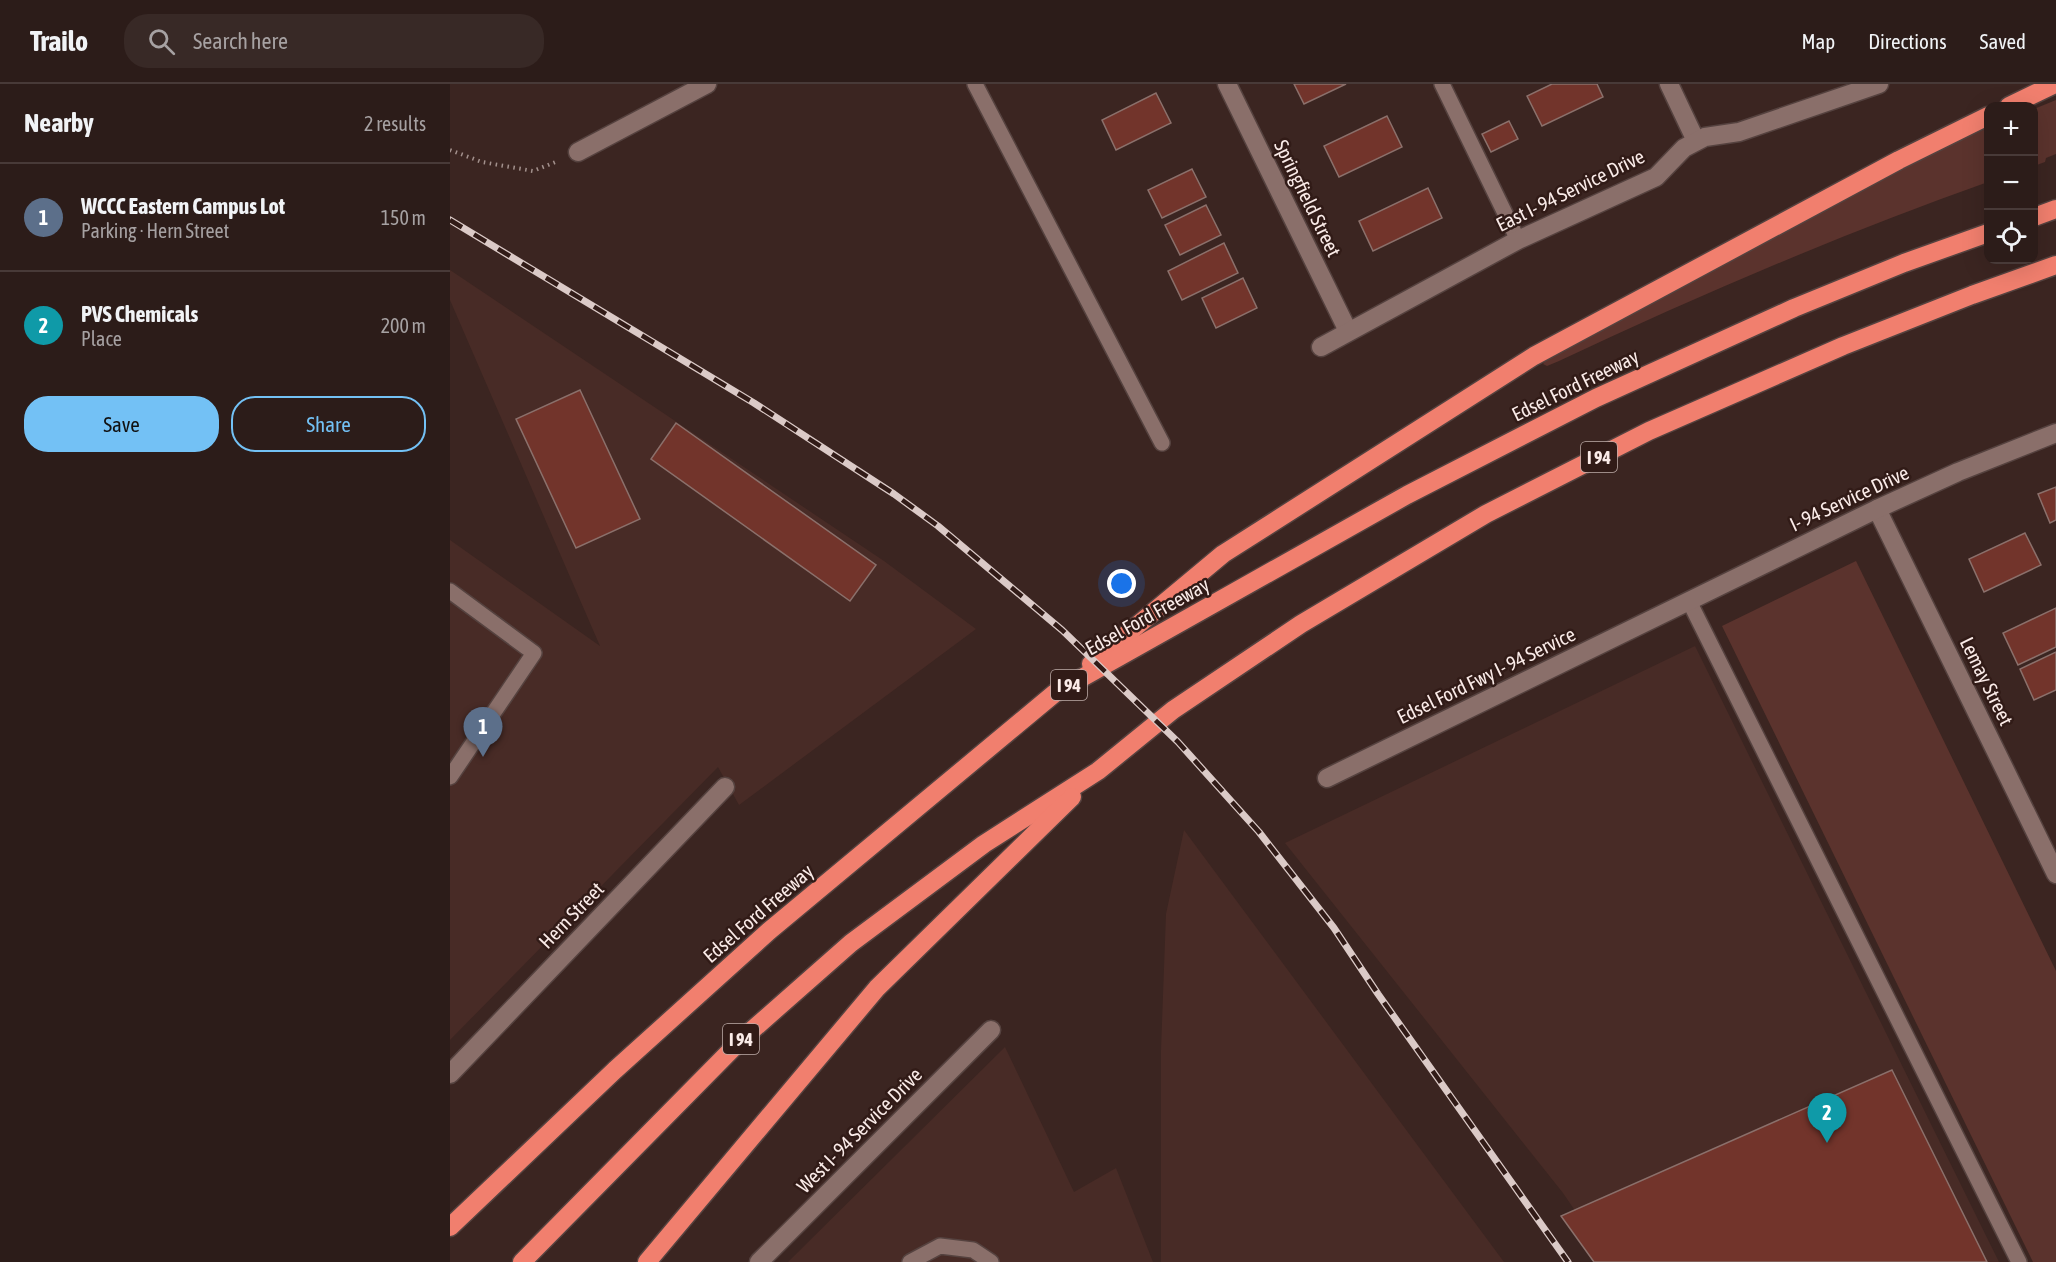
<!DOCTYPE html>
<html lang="en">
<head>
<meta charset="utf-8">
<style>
	:root { --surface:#2c1c19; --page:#382926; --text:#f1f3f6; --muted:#a6a1a2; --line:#483a38; --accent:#73c1f5 }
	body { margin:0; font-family:"Asap Condensed",sans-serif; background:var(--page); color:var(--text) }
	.controls { position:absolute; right:18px; top:18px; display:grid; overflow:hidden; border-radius:12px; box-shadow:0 6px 24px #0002 }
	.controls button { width:54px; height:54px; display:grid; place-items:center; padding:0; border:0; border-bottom:2px solid var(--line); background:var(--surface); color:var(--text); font:30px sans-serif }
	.you { position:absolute; left:672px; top:500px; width:21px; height:21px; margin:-15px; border:4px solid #fff; border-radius:50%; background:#1a73e8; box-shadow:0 0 0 9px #1a73e833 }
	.badge { display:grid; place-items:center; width:39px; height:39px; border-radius:50%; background:var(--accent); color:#fff; font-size:20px; font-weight:700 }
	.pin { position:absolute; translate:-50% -50px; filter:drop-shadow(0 2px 3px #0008) }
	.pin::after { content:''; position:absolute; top:32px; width:21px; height:18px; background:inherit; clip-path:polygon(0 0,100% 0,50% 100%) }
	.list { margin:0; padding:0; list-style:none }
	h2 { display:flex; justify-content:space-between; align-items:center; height:78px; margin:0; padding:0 24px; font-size:26px }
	h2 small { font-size:20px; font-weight:400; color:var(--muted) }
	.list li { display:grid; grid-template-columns:39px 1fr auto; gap:18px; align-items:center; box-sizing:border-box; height:108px; padding:0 24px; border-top:2px solid var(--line) }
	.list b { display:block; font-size:22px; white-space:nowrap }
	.list p { margin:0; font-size:20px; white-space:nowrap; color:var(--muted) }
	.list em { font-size:20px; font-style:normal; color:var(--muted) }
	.actions { display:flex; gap:12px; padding:18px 24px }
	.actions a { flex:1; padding:14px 0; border:2px solid var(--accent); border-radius:24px; text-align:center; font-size:21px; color:var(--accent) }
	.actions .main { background:var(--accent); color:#111 }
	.icon { flex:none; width:33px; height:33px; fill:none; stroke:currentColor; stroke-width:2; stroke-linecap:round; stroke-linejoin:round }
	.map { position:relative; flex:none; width:1606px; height:1178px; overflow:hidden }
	header { display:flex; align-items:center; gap:36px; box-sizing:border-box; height:84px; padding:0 30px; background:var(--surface); border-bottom:2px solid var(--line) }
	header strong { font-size:28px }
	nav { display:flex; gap:33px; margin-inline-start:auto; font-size:21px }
	.search { width:420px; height:54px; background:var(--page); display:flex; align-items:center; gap:15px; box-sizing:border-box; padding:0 21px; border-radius:24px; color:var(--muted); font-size:22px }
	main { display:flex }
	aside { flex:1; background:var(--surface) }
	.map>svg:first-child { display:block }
	.built { fill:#482b26 }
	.green { fill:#5b332d }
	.building { fill:#72342b; stroke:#8b706b; stroke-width:1.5 }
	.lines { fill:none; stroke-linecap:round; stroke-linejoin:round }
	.service-casing { stroke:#55423f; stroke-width:18 }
	.minor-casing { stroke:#55423f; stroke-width:21 }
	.motorway-casing { stroke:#55423f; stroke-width:21 }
	.path { stroke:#a3918d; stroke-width:4; stroke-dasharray:1.5 4.5; stroke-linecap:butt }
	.service { stroke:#8a6f6a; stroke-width:15 }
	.minor { stroke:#8a6f6a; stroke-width:18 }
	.motorway { stroke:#f17f6e; stroke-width:18 }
	.rail-casing { stroke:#dbcac7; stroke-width:7 }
	.rail { stroke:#311b17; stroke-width:4.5; stroke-dasharray:14; stroke-linecap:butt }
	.labels { text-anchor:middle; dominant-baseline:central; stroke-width:5; stroke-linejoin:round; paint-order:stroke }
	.shield { fill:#311b17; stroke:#beada9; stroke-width:1.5 }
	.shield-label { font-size:18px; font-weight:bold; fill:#faebe8 }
	.street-label { font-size:20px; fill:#faebe8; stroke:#311b17 }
</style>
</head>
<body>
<header>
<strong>Trailo</strong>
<div class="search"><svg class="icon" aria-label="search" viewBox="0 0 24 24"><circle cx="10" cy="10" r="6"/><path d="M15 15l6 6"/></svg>Search here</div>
<nav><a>Map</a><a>Directions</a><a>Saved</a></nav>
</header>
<main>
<aside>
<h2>Nearby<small>2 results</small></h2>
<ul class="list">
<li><span class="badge" style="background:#5c6f8a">1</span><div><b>WCCC Eastern Campus Lot</b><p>Parking · Hern Street</p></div><em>150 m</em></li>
<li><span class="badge" style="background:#0f9aa8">2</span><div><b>PVS Chemicals</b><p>Place</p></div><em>200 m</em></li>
</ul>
<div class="actions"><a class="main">Save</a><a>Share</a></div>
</aside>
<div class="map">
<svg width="1606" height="1178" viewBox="0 0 1606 1178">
	<rect width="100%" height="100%" fill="#3b2521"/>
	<!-- built -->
	<g class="built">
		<polygon points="0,186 434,477 526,545 289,721 268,683 0,956 0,456 150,562 0,216"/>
		<polygon points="1245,562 1549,1178 1160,1178 1113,1109 835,759"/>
		<polygon points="734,746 1054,1178 711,1178 711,966 716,830"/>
		<polygon points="555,963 624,1108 666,1084 703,1178 338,1178"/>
	</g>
	<!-- green -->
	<g class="green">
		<polygon points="1606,16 1606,70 1596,74 1595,78 1584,82 1584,25"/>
		<path d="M1538 44V98C1392 150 1249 211 1109 277L1097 282 1093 280 1096 276 1180 225 1487 66Z"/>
		<polygon points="1406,477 1606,887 1606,1178 1583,1178 1272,542"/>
	</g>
	<!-- building -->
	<g class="building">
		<polygon points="844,0 896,0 854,20"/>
		<polygon points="1102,0 1147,0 1153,13 1092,42 1077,12"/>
		<polygon points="706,9 721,39 666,66 652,36"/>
		<polygon points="937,32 952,63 889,93 874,62"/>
		<polygon points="1059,37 1068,55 1041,68 1032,50"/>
		<polygon points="742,85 756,113 712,134 698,106"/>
		<polygon points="978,104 992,134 923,167 909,137"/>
		<polygon points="756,121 771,151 730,171 715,141"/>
		<polygon points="774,159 788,189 732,216 718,187"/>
		<polygon points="793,194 807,224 766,244 752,214"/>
		<polygon points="130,306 190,435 126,464 66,335"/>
		<polygon points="226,339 426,481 400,517 201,375"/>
		<polygon points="1606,403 1606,436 1600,439 1588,410"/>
		<polygon points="1575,449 1591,481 1534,508 1519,475"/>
		<polygon points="1606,524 1606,563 1568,581 1553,549"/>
		<polygon points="1606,568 1606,606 1584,616 1570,585"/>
		<polygon points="1442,986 1537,1178 1144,1178 1111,1132"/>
	</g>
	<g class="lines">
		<!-- service casing -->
		<g class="service-casing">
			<g id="service">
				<polyline points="525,0 712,359"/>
				<polyline points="992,0 1068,156"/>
				<polyline points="0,507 84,569 0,693"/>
				<polyline points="1239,517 1569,1178"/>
				<polyline points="460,1178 490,1162 523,1166 541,1178"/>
			</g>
		</g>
		<!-- minor casing -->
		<g class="minor-casing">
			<g id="minor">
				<polyline points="777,0 898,247"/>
				<polyline points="1219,0 1246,57"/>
				<polyline points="128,68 257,0"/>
				<polyline points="871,263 1068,156 1206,93 1234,64 1255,53 1289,48 1429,0"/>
				<polyline points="1427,425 1606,790"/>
				<polyline points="877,694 1427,425 1508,388 1606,349"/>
				<polyline points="0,990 275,703"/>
				<polyline points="309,1178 541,946"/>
			</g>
		</g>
		<!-- motorway casing -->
		<g class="motorway-casing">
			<g id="motorway">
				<polyline points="1559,22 1605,0"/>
				<polyline points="1584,133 1606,125"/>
				<polyline points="641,580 773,470 1084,272 1449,76 1538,32"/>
				<polyline points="0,1143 165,986 319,847 605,609 957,411 1146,314 1344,224 1454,179 1538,149"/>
				<polyline points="72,1178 292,955 401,859 534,760 648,687 723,626 851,540 1036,430 1199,347 1393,262 1522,211 1606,181"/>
				<polyline points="197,1178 427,904 622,713"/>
			</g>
		</g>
		<!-- path -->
		<polyline class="path" points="0,66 32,78 83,87 108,77"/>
		<!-- service -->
		<use href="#service" class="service"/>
		<!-- minor -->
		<use href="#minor" class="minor"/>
		<!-- motorway -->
		<use href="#motorway" class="motorway"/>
		<!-- rail casing -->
		<g class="rail-casing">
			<polyline id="rail" points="0,136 304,319 444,410 488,442 612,546 728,658 809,748 884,844 928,910 1118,1178"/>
		</g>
		<!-- rail -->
		<use href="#rail" class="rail"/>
	</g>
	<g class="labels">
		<!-- shield labels -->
		<g class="shield">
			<rect x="1131" y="358" width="36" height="30" rx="4.5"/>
			<rect x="601" y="586" width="36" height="30" rx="4.5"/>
			<rect x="273" y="940" width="36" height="30" rx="4.5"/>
		</g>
		<g class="shield-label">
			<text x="1149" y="373">I 94</text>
			<text x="619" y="601">I 94</text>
			<text x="291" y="955">I 94</text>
		</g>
		<!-- street labels -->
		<g class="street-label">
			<text transform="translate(1120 106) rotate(-26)">East I- 94 Service Drive</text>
			<text transform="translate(858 114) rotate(64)">Springfield Street</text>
			<text transform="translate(1125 301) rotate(-26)">Edsel Ford Freeway</text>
			<text transform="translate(1399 414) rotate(-25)">I- 94 Service Drive</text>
			<text transform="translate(697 532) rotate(-29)">Edsel Ford Freeway</text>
			<text transform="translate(1036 591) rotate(-26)">Edsel Ford Fwy I- 94 Service</text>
			<text transform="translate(1537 597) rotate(64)">Lemay Street</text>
			<text transform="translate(308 829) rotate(-41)">Edsel Ford Freeway</text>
			<text transform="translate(121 831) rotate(-46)">Hern Street</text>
			<text transform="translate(409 1046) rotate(-45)">West I- 94 Service Drive</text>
		</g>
	</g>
</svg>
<div class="controls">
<button>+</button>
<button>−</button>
<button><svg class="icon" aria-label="locate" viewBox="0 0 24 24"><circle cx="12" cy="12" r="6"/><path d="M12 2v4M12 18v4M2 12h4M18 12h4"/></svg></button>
</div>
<div class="you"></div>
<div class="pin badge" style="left:33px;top:673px;background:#5c6f8a">1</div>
<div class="pin badge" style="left:1377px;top:1059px;background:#0f9aa8">2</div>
</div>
</main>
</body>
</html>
